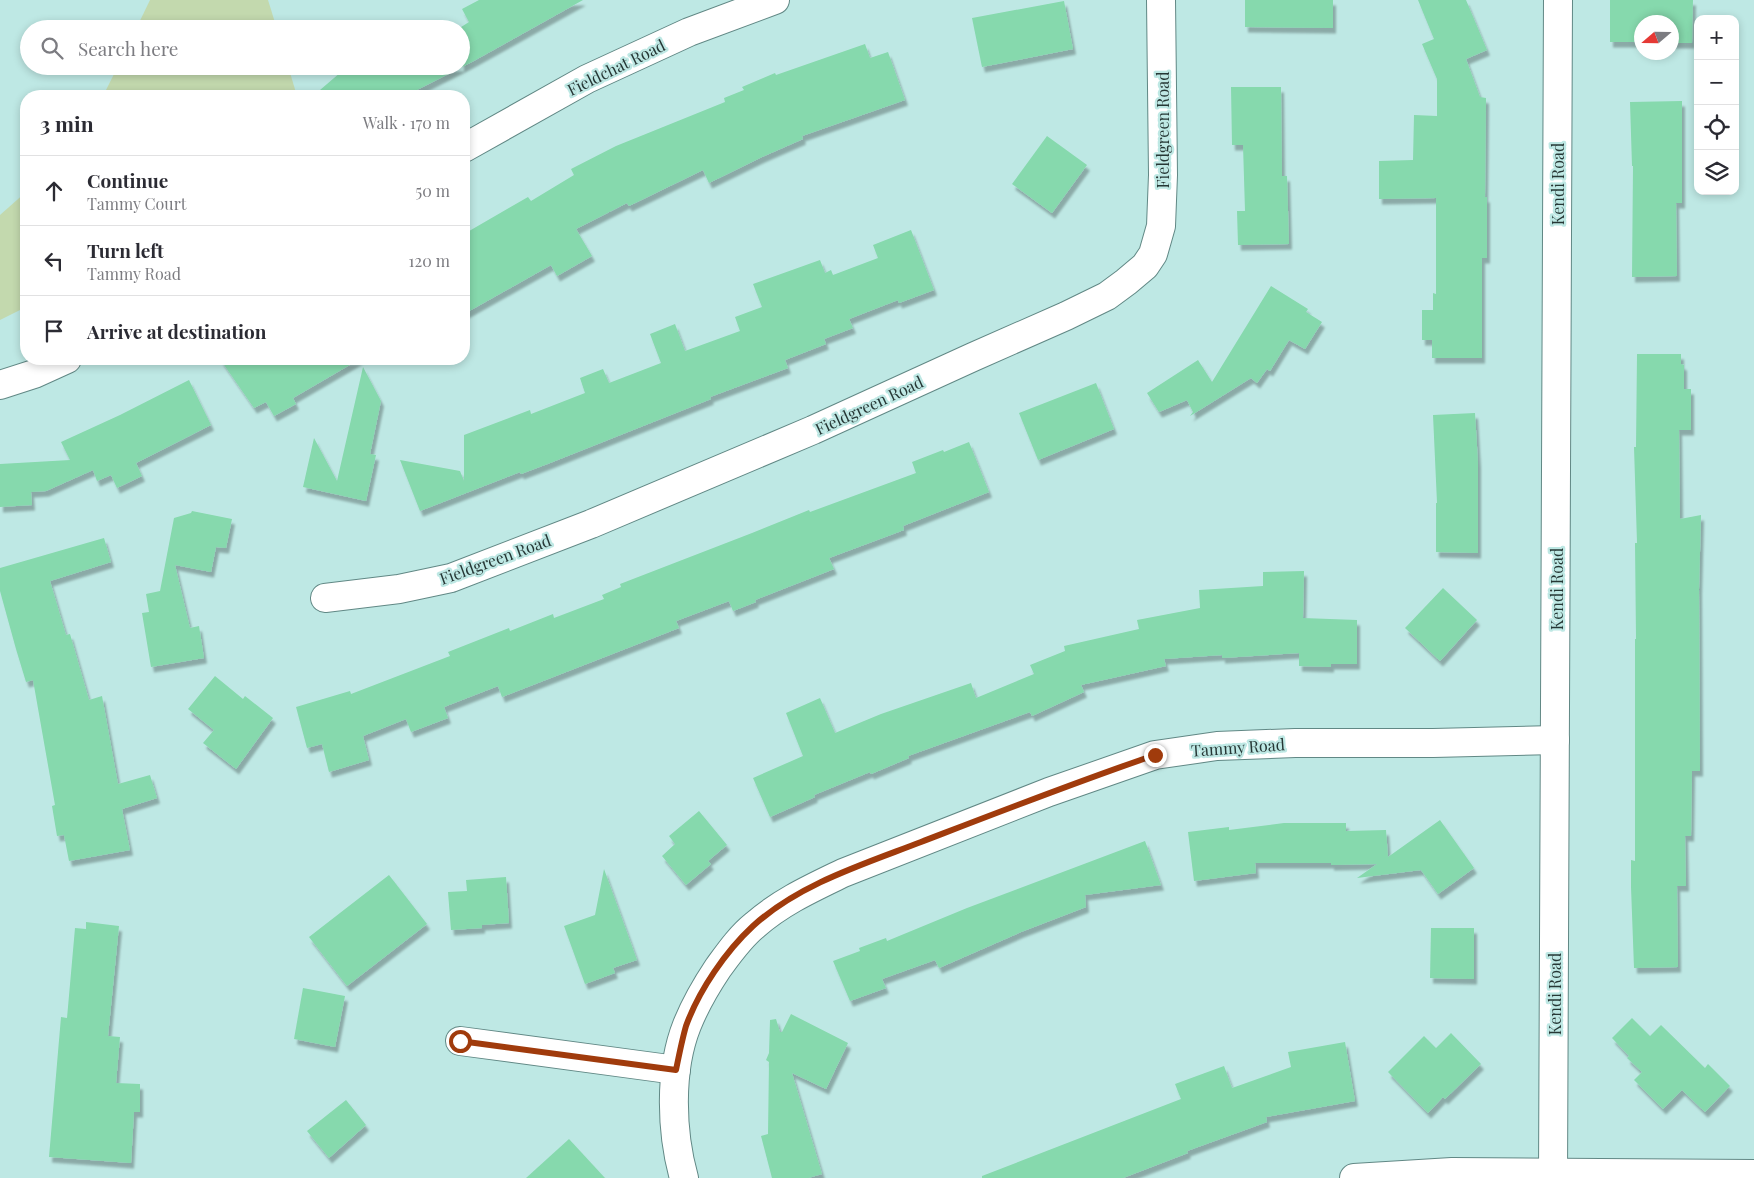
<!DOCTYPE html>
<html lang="en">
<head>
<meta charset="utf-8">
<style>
	:root { --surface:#fff; --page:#f7f7f7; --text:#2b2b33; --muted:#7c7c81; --line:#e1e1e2 }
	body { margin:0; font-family:"Playfair Display",serif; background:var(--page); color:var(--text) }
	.controls { position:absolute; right:15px; top:15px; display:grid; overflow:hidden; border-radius:10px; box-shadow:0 2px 8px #0003 }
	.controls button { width:45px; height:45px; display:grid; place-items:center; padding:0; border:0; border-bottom:1px solid var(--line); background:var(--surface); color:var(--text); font:25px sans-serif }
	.compass { position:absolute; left:1634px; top:15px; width:45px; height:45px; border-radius:50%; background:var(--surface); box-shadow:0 2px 8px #0003; rotate:250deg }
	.stop { position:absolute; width:15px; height:15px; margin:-11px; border:4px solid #a03b0c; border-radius:50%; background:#fff }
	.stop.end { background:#a03b0c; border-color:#fff; box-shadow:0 1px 5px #0008 }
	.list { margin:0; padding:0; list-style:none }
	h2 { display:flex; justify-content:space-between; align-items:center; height:65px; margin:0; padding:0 20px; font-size:21px }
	h2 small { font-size:16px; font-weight:400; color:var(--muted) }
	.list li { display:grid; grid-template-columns:32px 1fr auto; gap:15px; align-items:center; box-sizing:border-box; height:70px; padding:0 20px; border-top:1px solid var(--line) }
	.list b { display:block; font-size:19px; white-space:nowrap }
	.list p { margin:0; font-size:16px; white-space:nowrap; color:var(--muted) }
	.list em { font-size:16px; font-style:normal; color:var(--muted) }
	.icon { flex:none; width:28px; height:28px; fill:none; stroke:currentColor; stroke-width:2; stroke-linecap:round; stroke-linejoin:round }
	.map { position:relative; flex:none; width:1754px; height:1178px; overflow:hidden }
	.search { position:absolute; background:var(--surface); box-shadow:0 2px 8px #0003; left:20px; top:20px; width:450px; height:55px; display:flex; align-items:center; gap:12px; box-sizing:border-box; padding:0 18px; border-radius:28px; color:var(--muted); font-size:19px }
	.panel { position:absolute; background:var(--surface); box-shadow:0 2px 8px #0003; left:20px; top:90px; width:450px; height:275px; border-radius:20px }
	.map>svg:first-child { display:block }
	.green { fill:#c3d9ae }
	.building { fill:#86d9ad; filter:url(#shadow) }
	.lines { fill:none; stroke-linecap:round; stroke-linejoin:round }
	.minor-casing { stroke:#618885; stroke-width:30 }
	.minor { stroke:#fff; stroke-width:28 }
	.route { stroke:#a03b0c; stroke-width:6 }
	.labels { text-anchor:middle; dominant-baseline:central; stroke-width:4.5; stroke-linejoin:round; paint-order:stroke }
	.street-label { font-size:16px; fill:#263735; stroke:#bee8e4 }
</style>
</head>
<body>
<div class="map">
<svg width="1754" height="1178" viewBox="0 0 1754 1178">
	<defs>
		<filter id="shadow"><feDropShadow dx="3" dy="5.5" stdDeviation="1" flood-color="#0004"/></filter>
	</defs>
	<rect width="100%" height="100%" fill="#bee8e4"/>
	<!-- green -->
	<g class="green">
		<polygon points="150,0 268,0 277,29 136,29"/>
		<polygon points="118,66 288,66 297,96 103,96"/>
		<polygon points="26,192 26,307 0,320 0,215"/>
	</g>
	<!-- building -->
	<g class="building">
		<polygon points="479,0 583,0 470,63 405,96 313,96 348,66 461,66 461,29 458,29 469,22 462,9"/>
		<polygon points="1245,0 1333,0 1333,28 1245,27"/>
		<polygon points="1418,0 1466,0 1487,50 1466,59 1480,97 1486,98 1485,197 1487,197 1487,258 1482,258 1482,358 1432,358 1432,340 1422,340 1422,310 1433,310 1433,293 1436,294 1436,198 1379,199 1379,161 1413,160 1414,115 1437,116 1437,79 1422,44 1434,39"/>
		<polygon points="1610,0 1693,0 1692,43 1672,43 1672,22 1642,22 1642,42 1610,42"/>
		<polygon points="1064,1 1073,49 982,67 972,18"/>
		<polygon points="865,44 870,58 888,52 905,100 802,136 803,139 762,157 709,183 703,170 629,206 627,203 576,229 592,256 557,276 551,265 464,314 464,234 528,197 531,201 574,175 571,169 616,146 725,102 724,98 744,90 742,87 775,73 776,75"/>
		<polygon points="1231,87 1281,87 1282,176 1287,176 1289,244 1238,245 1237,211 1245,211 1243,145 1232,145"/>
		<polygon points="1682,101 1682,203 1676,203 1677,276 1632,277 1633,166 1632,166 1630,102"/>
		<polygon points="1047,136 1087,165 1052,213 1012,184"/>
		<polygon points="911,230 934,290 899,303 898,300 849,319 853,328 824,339 826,344 785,360 788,368 710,397 711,399 550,463 521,474 520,472 420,511 400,460 460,471 464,481 464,435 530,410 531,414 585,393 580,378 603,369 609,383 661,363 650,334 675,324 685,351 740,331 735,317 762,307 753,284 820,260 825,273 831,270 833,275 878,258 873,245"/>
		<polygon points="1271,286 1308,309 1306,312 1322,322 1305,349 1289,340 1270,371 1267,369 1257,383 1251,378 1190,416 1193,412 1187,400 1159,412 1147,393 1198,360 1212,382"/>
		<polygon points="1637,354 1681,354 1681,364 1684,365 1684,389 1691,389 1691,430 1679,430 1680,519 1701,515 1699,589 1700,771 1692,771 1691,836 1685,836 1686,886 1677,886 1678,967 1634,968 1631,887 1631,860 1635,861 1635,639 1636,639 1635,543 1637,543 1634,447 1636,447"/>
		<polygon points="220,359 360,359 293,398 296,404 274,416 266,402 254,408"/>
		<polygon points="363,367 381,401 370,454 376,455 366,501 303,487 314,438 337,481"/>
		<polygon points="189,380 211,425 136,463 142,476 117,488 111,475 97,481 93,470 46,491 31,492 32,505 0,507 0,464 70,460 61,442 120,415"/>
		<polygon points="1096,383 1114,429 1038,460 1019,413"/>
		<polygon points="1475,413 1478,463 1478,553 1436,552 1436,503 1437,503 1433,415"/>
		<polygon points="969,442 989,492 903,526 904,530 829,558 834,569 755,600 756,602 733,611 729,601 676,621 679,628 502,697 498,686 444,707 448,718 411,732 406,719 363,736 369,760 329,772 322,744 307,748 296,707 350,691 351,694 450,656 448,652 509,628 510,631 553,614 554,618 604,599 602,595 621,587 620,584 752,533 809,510 810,512 916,473 912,462 943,450 944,452"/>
		<polygon points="192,511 232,519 226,548 216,547 211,572 175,565 190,628 199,626 204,658 151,667 142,613 149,612 146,594 160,591 174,518 191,513"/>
		<polygon points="104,538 111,562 50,581 66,635 70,634 89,700 102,696 118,784 150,775 157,798 122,809 130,850 69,861 64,835 57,836 52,806 55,805 33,680 26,682 16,649 0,591 0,568"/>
		<polygon points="1304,571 1303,618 1357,620 1357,664 1331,664 1331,667 1299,666 1299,653 1222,658 1222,655 1164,659 1166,666 1081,685 1084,692 1032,716 1030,712 908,756 909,758 871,774 870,772 814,795 815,797 770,817 753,778 803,756 786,713 820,698 835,733 881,714 971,683 976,698 1034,674 1030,665 1065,651 1064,646 1139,629 1137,620 1200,608 1199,590 1263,586 1263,572"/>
		<polygon points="1443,588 1477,620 1440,661 1405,628"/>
		<polygon points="215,676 243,699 245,696 273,718 236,769 203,743 214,730 188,709"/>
		<polygon points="699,811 727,845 708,861 711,864 686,885 662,856 675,844 669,836"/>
		<polygon points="1440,820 1474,868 1438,894 1421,870 1357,878 1377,864 1331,865 1331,863 1255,863 1256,873 1194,881 1188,832 1229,827 1229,830 1284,823 1346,823 1346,831 1386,830 1388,857"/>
		<polygon points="1145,841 1161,885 1085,895 1086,907 1021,932 939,968 935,960 882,979 886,988 850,1001 833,961 860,951 859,948 886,938 887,941 967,908"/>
		<polygon points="604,869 637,960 613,968 615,973 585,984 564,926 595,915"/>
		<polygon points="389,875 427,924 347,986 309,937"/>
		<polygon points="506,877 509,923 482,925 482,928 451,930 448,892 467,891 466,880"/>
		<polygon points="86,922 119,926 108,1036 120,1037 116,1083 140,1084 140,1112 134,1112 131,1163 49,1157 61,1017 67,1018 75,928 86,929"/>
		<polygon points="1431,928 1474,928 1474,979 1430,978"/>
		<polygon points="303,988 345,996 335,1047 294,1039"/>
		<polygon points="791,1014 848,1043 826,1089 792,1073 822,1174 808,1178 772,1178 761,1136 768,1134 769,1062 766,1060 769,1053 770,1020 776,1019 780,1032 782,1032"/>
		<polygon points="1632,1018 1650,1036 1661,1025 1705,1068 1708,1064 1730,1086 1705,1112 1682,1090 1663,1109 1634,1080 1642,1072 1627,1058 1629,1056 1612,1038"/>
		<polygon points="1451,1033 1481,1064 1445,1099 1443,1097 1428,1113 1388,1072 1424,1036 1436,1048"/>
		<polygon points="1345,1042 1355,1101 1266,1117 1267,1122 1187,1151 1188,1153 1123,1178 982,1178 982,1176 1181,1099 1175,1084 1224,1066 1232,1088 1291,1067 1288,1052"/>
		<polygon points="346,1100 366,1125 329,1158 307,1131"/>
		<polygon points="569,1139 605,1178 526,1178"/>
	</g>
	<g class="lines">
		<!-- minor casing -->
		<g class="minor-casing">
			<g id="minor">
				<polyline points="464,148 587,79 689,32 775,0"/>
				<polyline points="0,385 34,374 67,359"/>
				<polyline points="325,598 399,589 451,578 591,524 813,430 973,357 1066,316 1107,296 1126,282 1145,266 1153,254 1161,226 1163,175 1161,0"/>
				<polyline points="460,1041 676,1070"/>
				<path d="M684 1178C671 1132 669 1070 687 1025 695 1005 706 986 718 968 729 953 740 937 755 925 781 902 812 888 843 873L1049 792 1155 755 1217 746 1295 743H1433L1555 740"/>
				<polyline points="1354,1178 1452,1172 1754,1174"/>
				<polyline points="1553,1178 1558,0"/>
			</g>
		</g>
		<!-- minor -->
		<use href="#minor" class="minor"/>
	</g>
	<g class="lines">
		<!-- route -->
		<path class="route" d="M460 1041 676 1070C679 1055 682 1040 686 1026 699 990 726 951 753 926 799 884 864 864 921 842 999 812 1076 782 1155 755"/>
	</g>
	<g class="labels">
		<!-- street labels -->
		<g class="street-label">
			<text transform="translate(616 67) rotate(-26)">Fieldchat Road</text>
			<text transform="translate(1162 130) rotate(-90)">Fieldgreen Road</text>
			<text transform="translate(1557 184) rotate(-90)">Kendi Road</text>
			<text transform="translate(869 405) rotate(-25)">Fieldgreen Road</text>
			<text transform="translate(495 559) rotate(-20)">Fieldgreen Road</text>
			<text transform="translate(1556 589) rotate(-90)">Kendi Road</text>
			<text transform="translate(1238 747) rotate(-4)">Tammy Road</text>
			<text transform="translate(1554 994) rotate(-90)">Kendi Road</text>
		</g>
	</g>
</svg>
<div class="controls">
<button>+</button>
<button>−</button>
<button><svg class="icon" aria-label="locate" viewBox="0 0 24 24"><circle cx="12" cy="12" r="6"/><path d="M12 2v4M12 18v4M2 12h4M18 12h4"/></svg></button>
<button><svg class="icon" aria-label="layers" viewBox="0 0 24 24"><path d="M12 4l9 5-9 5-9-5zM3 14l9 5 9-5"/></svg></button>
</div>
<svg class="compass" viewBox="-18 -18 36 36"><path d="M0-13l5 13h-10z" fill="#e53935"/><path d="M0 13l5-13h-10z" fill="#7c7c81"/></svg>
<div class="stop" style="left:460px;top:1041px"></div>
<div class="stop end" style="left:1155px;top:755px"></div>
<div class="search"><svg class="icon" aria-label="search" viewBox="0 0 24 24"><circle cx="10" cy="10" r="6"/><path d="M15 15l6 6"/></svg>Search here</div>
<section class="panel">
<h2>3 min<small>Walk · 170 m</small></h2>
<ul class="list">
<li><svg class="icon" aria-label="ahead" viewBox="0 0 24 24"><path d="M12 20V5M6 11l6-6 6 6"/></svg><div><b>Continue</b><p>Tammy Court</p></div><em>50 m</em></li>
<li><svg class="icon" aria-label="left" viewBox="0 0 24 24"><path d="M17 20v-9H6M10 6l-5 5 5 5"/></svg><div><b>Turn left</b><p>Tammy Road</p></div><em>120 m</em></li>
<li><svg class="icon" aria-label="arrive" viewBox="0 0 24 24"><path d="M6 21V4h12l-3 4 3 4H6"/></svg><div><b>Arrive at destination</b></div></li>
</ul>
</section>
</div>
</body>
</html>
